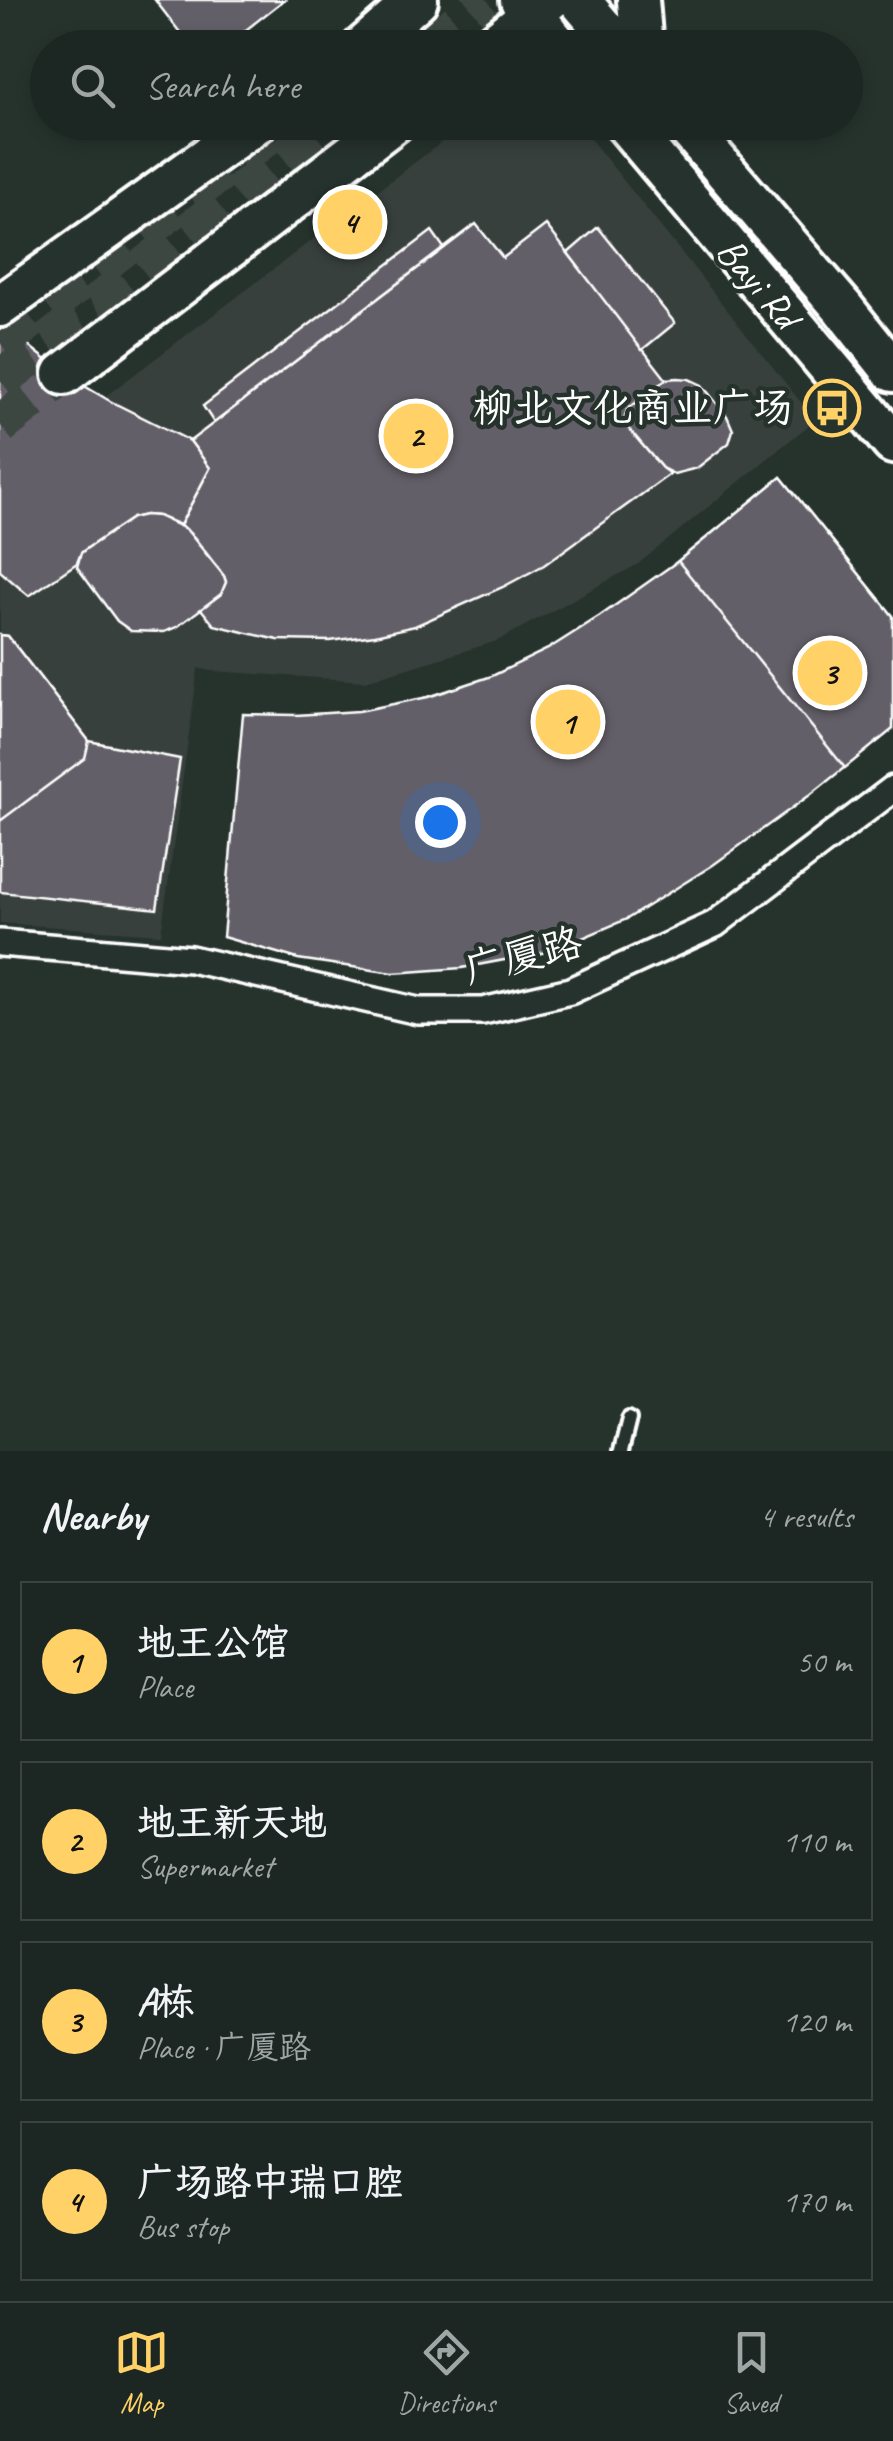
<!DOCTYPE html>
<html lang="en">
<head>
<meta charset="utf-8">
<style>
	:root { --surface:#1c2622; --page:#252e2a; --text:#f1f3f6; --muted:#a0a5a5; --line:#3a4340; --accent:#ffd166 }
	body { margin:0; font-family:Caveat,"LXGW WenKai TC",sans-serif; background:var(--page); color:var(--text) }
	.you { position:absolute; left:440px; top:822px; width:35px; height:35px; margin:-25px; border:8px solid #fff; border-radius:50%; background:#1a73e8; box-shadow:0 0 0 15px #1a73e833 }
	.badge { display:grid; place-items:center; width:65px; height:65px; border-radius:50%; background:var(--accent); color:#111; font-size:32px; font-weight:700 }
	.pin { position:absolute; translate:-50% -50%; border:5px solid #fff; box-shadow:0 2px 10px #0006 }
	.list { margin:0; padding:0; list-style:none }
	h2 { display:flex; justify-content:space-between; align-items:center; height:130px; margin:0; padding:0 40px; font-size:42px }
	h2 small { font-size:32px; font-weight:400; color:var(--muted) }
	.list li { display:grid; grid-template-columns:65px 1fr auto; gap:30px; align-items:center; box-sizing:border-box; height:160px; margin:0 20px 20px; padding:0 20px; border:2px solid var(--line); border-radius:0px }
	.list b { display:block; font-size:38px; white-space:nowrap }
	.list p { margin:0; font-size:32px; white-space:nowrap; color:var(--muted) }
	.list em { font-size:32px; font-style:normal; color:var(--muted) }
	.icon { flex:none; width:55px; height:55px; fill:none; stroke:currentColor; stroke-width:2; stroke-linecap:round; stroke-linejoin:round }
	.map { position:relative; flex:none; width:893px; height:1451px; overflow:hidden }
	.search { position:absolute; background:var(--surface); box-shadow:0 5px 15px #0003; left:30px; right:30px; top:30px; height:110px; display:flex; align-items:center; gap:25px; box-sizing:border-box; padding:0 35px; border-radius:55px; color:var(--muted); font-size:38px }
	.sheet { height:850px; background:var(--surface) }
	nav { display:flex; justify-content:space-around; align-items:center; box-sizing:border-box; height:140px; border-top:2px solid var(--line); background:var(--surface); font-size:28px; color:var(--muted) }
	nav a { display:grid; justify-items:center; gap:5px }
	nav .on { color:var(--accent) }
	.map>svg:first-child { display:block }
	.built { fill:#39403e }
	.building { fill:#645e67; stroke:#fff; stroke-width:2.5 }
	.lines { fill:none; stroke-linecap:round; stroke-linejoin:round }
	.primary-tunnel { stroke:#3c4742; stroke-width:40; stroke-dasharray:40 20; stroke-linecap:butt }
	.service-casing { stroke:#fff; stroke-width:20 }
	.minor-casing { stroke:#fff; stroke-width:32 }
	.primary-casing { stroke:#fff; stroke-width:48 }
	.service { stroke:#26332d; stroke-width:12 }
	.minor { stroke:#26332d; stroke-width:25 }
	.primary { stroke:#26332d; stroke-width:40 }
	.labels { text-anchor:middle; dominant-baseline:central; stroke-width:9; stroke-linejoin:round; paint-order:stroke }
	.street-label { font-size:40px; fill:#fff; stroke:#26332d }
	.poi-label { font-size:40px; fill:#fff; stroke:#26332d; text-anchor:end }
</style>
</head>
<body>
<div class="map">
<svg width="893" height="1451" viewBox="0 0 893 1451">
	<rect width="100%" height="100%" fill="#26332d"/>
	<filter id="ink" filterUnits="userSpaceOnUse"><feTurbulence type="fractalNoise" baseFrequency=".01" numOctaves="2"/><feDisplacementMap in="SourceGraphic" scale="20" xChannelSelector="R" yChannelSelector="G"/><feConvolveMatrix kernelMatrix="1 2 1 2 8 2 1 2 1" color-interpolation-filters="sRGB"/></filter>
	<g filter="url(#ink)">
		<!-- built -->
		<polygon class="built" points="467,123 494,123 588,136 815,420 638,564 497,641 365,681 212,671 198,668 161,934 0,923 0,476"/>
		<!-- building -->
		<g class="building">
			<polygon points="155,0 284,0 223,48 192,48"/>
			<polygon points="476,224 503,258 546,225 666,379 627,410 625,417 630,430 662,468 670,474 544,565 503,587 415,626 375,635 330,641 278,640 214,625 201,609 221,594 226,582 224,576 194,537 180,525 210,468 190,441"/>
			<polygon points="598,227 675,323 642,350 568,253"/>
			<polygon points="432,231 444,248 214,423 203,406"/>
			<polygon points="0,314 23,341 64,374 110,401 190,441 210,468 180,525 158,516 145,515 132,518 86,549 81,553 77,563 29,596 0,571"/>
			<polygon points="678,378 689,379 702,385 727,416 733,430 729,443 697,468 674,474 662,468 630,430 625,417 627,410 666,379"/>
			<polygon points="781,477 893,616 893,729 810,795 713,865 627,919 552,951 462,968 393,973 298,959 223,937 243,714 296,715 359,711 428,697 492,676 548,649 600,616 678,561"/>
			<polygon points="781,477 893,616 893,729 845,768 678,561"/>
			<polygon points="145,515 158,516 186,529 224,576 226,582 221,594 177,627 164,632 131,631 117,621 77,567 81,553 86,549 132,518"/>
			<polygon points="0,635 8,636 89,741 180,759 157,909 0,892"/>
			<polygon points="0,635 8,636 89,741 85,758 0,821"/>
		</g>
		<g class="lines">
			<!-- primary-tunnel -->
			<g class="primary-tunnel">
				<polyline points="426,48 487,0"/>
				<polyline points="0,343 284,122"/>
				<polyline points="0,380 330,122"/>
				<polyline points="0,425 64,374"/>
			</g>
			<!-- service casing -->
			<g class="service-casing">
				<polyline id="service" points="621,1451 629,1419"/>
			</g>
			<!-- minor casing -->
			<g class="minor-casing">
				<polyline id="minor" points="0,943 191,959 418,1011 483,1011 570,991 715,924 893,789"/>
			</g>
			<!-- primary casing -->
			<g class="primary-casing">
				<g id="primary">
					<polyline points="521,0 560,48"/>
					<polyline points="579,0 620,48"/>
					<polyline points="638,0 641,36 646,48"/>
					<polyline points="362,48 417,0"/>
					<polyline points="489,48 549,0"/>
					<polyline points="624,122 893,443"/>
					<polyline points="683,122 842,307 893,371"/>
					<polyline points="0,306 257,122"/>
					<polyline points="64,374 394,122"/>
				</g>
			</g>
			<!-- service -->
			<use href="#service" class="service"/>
			<!-- minor -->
			<use href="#minor" class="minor"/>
			<!-- primary -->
			<use href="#primary" class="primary"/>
		</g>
	</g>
	<!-- icons -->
	<defs>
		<g id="bus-ring" transform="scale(2.875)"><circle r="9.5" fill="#26332d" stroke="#ffd166" stroke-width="1.5"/><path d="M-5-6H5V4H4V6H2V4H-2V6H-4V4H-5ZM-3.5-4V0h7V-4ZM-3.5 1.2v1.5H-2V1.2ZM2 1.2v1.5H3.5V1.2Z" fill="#ffd166"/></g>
	</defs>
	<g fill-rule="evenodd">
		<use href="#bus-ring" x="832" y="408"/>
	</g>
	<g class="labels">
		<!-- street labels -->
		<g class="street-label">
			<text transform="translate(758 283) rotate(50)">Bayi Rd</text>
			<text transform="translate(523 956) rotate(-14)">广厦路</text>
		</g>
		<!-- poi labels -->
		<g class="poi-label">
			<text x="793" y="408">柳北文化商业广场</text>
		</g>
	</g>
</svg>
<div class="you"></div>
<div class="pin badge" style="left:568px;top:722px">1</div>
<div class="pin badge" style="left:416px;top:436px">2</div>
<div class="pin badge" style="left:830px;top:673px">3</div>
<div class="pin badge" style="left:350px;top:222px">4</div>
<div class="search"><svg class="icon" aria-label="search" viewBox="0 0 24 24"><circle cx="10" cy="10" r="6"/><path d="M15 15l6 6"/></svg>Search here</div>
</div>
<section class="sheet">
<h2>Nearby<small>4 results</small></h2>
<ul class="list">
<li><span class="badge">1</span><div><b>地王公馆</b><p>Place</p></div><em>50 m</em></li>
<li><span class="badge">2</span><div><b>地王新天地</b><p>Supermarket</p></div><em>110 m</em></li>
<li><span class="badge">3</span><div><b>A栋</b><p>Place · 广厦路</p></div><em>120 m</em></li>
<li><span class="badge">4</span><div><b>广场路中瑞口腔</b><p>Bus stop</p></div><em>170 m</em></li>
</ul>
</section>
<nav>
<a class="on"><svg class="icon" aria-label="map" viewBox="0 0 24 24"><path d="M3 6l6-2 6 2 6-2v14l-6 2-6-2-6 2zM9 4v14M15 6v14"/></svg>Map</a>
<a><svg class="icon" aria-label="directions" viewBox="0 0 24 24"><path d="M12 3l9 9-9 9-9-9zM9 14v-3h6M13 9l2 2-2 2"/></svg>Directions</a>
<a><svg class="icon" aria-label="saved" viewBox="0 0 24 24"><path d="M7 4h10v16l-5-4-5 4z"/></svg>Saved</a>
</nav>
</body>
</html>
